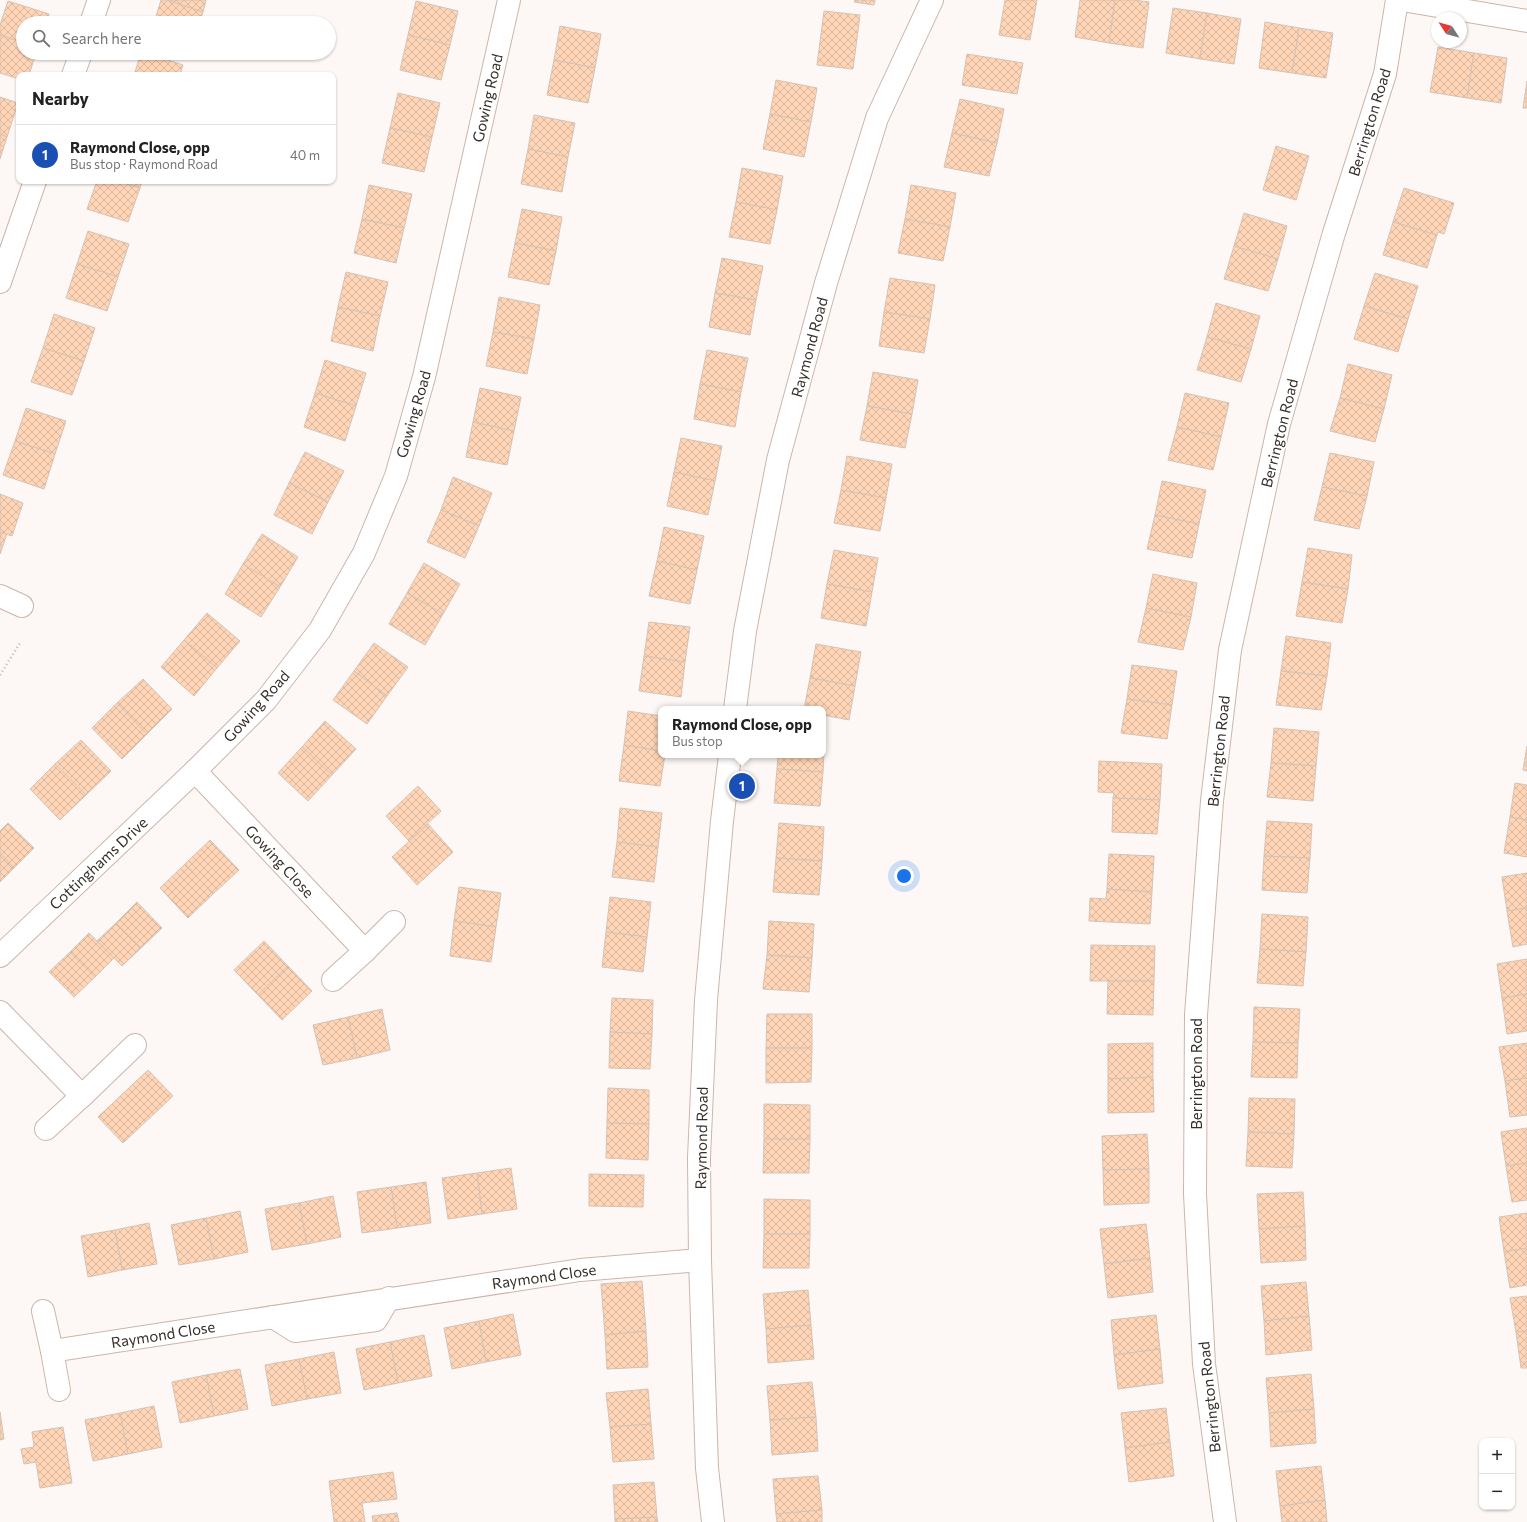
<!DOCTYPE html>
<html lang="en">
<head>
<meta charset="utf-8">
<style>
	:root { --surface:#fff; --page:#f6f6f6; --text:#222; --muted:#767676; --line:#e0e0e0; --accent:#ea580c }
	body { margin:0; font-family:Commissioner,sans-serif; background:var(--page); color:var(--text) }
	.controls { position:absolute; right:12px; bottom:12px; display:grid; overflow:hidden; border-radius:8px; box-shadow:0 1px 3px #0004 }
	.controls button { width:36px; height:36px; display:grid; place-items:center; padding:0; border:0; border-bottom:1px solid var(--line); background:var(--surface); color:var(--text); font:20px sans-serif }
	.compass { position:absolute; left:1431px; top:12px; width:36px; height:36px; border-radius:50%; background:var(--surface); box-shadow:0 1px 3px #0004; rotate:306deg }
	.you { position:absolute; left:904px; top:876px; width:14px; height:14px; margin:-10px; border:3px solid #fff; border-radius:50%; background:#1a73e8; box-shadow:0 0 0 6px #1a73e833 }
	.badge { display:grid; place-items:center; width:26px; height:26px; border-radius:50%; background:var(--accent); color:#fff; font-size:13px; font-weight:700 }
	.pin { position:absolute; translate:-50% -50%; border:2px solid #fff; box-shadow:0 1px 4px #0006 }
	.popup { position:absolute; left:658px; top:706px; width:168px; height:52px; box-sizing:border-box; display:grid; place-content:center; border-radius:8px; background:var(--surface); filter:drop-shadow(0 1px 3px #0005); font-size:13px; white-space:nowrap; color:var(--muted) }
	.popup b { font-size:15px; color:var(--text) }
	.popup::after { content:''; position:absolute; left:50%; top:100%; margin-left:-8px; border:8px solid transparent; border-top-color:var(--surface) }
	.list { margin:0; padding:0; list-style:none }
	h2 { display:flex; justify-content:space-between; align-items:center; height:52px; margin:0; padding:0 16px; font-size:17px }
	h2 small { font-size:13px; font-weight:400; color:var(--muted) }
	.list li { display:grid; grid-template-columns:26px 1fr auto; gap:12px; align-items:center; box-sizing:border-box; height:60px; padding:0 16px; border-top:1px solid var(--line) }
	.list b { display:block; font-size:15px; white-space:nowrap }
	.list p { margin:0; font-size:13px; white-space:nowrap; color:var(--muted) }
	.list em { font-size:13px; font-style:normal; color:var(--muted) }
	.icon { flex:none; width:22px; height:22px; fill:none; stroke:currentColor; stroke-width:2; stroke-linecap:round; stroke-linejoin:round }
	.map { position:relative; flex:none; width:1527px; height:1522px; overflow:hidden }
	.search { position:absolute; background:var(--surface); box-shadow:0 1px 3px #0004; left:16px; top:16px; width:320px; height:44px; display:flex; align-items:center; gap:10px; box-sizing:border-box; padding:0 14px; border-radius:22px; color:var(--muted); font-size:15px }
	.panel { position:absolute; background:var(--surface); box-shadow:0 1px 3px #0004; left:16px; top:72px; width:320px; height:112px; border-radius:8px }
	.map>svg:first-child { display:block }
	.building { fill:url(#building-cross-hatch); stroke:#d6c2b3 }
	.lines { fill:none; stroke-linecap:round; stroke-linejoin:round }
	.minor-casing { stroke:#ccb6a9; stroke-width:24 }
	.path { stroke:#bfb9b6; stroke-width:2.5; stroke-dasharray:1 3; stroke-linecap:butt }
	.minor { stroke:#fff; stroke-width:22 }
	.labels { text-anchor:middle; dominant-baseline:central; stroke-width:3.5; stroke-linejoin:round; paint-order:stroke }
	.street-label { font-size:15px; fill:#372e29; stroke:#fff }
</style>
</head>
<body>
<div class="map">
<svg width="1527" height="1522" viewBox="0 0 1527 1522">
	<defs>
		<pattern id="building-cross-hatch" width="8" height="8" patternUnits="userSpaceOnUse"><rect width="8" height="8" fill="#ffd5b7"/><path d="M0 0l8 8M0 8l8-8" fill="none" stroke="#dbb79d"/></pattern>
	</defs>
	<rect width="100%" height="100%" fill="#fdf8f6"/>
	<!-- building -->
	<g class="building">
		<polygon points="161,0 167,0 203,12 199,23 154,23"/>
		<polygon points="167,0 206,0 203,12"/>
		<polygon points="855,0 875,0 874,5 854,2"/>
		<polygon points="1005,0 1037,0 1030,40 999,35"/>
		<polygon points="1080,0 1115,0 1109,43 1075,37"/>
		<polygon points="1115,0 1134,0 1149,2 1143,48 1109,43"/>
		<polygon points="8,1 49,14 46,23 23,23 23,43 0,35 0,25"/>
		<polygon points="416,1 458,11 450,45 408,35"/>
		<polygon points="1173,8 1207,13 1200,59 1166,53"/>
		<polygon points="824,11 860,15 853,69 817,65"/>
		<polygon points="1207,13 1241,19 1234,64 1200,59"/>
		<polygon points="1265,22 1299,28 1292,73 1259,68"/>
		<polygon points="560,26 601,34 595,68 554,60"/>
		<polygon points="1299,28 1333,33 1326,78 1292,73"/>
		<polygon points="0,35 23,43 23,53 36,53 29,75 19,75 19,79 0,73"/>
		<polygon points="408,35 450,45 441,80 400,70"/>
		<polygon points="1438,47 1474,53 1467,98 1430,92"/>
		<polygon points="141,53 147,53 183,65 180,75 134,75"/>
		<polygon points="1474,53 1507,58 1501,103 1467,98"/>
		<polygon points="967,54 1023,63 1017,94 962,85"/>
		<polygon points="554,60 595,68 588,103 547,95"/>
		<polygon points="776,80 817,88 811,122 770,114"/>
		<polygon points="1527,81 1527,108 1523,108"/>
		<polygon points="398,93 440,103 432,137 390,128"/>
		<polygon points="0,97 18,103 7,137 0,134"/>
		<polygon points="960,99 1004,109 997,143 952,133"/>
		<polygon points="770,114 811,122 804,157 763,149"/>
		<polygon points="534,115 575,123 568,157 528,149"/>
		<polygon points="390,128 432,137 424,172 382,163"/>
		<polygon points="952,133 997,143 989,176 944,167"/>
		<polygon points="0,134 7,137 0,159"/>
		<polygon points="1276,146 1309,156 1296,200 1263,190"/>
		<polygon points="528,149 568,157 562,192 521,184"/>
		<polygon points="742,168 783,176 777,210 736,202"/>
		<polygon points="97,181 117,181 140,188 128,222 87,209"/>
		<polygon points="117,181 142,181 140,188"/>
		<polygon points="369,185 412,194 404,228 362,219"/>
		<polygon points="911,185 956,193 950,227 905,219"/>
		<polygon points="1404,188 1454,203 1444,234 1438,232 1437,235 1393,222"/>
		<polygon points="736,202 777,210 770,244 729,237"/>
		<polygon points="522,209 562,217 556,251 515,243"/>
		<polygon points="1244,213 1287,226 1278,259 1234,246"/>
		<polygon points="362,219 404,228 396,263 354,253"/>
		<polygon points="905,219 950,227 943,261 898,253"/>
		<polygon points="1393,222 1437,235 1427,268 1383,255"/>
		<polygon points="88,231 129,244 118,277 77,264"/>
		<polygon points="515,243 556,251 549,285 508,277"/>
		<polygon points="1234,246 1278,259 1268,291 1224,279"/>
		<polygon points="722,258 763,266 756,300 715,293"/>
		<polygon points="77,264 118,277 107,311 66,298"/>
		<polygon points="346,272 388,282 380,316 338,307"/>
		<polygon points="1375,273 1418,286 1408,319 1364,306"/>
		<polygon points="890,278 935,285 930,319 884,312"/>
		<polygon points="715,293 756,300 750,335 709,327"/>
		<polygon points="499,297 540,305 534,339 493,332"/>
		<polygon points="1216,303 1260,316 1251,349 1207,337"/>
		<polygon points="1364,306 1408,319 1398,352 1354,339"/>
		<polygon points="338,307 380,316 373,351 331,341"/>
		<polygon points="884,312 930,319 924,353 879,346"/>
		<polygon points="54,314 95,328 84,361 43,348"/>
		<polygon points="493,332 534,339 527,374 486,366"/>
		<polygon points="1207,337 1251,349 1241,382 1197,370"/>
		<polygon points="43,348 84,361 72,395 31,382"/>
		<polygon points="707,350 748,358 741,392 700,384"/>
		<polygon points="325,360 366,373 356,406 315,393"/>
		<polygon points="1348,364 1392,375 1384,409 1340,398"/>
		<polygon points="873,372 918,380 912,414 867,406"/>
		<polygon points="700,384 741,392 735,427 694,419"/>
		<polygon points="480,388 521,397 514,431 473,422"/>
		<polygon points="315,393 356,406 345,441 304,427"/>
		<polygon points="1185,393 1229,403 1221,437 1177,427"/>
		<polygon points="1340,398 1384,409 1375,442 1330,431"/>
		<polygon points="867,406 912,414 905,448 860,440"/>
		<polygon points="26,408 66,421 55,454 15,441"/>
		<polygon points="473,422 514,431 507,465 466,457"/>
		<polygon points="1177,427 1221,437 1213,470 1168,460"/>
		<polygon points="681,438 722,446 715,481 674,472"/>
		<polygon points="15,441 55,454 44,489 3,475"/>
		<polygon points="305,452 344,471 328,502 289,483"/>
		<polygon points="1330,453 1374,462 1367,496 1322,487"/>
		<polygon points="847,456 892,464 886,498 841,490"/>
		<polygon points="674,472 715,481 708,515 667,506"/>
		<polygon points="453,477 492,493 479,526 441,510"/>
		<polygon points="1162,481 1206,490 1199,524 1155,515"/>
		<polygon points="289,483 328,502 312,534 274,515"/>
		<polygon points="1322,487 1367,496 1359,529 1314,520"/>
		<polygon points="841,490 886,498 880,531 834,523"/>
		<polygon points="0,494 23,503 12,536 0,532"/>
		<polygon points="441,510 479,526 465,558 427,542"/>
		<polygon points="1155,515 1199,524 1192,558 1147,549"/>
		<polygon points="664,527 704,536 697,570 657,561"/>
		<polygon points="0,532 7,534 0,554"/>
		<polygon points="262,534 298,557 280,587 243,564"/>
		<polygon points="1308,548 1352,555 1348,589 1302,582"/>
		<polygon points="834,550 878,558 872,592 827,584"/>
		<polygon points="657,561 697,570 690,604 649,596"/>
		<polygon points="424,563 460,584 443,614 407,593"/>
		<polygon points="243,564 280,587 261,617 225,594"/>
		<polygon points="1153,574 1197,583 1191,617 1146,608"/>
		<polygon points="1302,582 1348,589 1342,623 1296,616"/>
		<polygon points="827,584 872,592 866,626 821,618"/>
		<polygon points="407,593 443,614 425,645 389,624"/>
		<polygon points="1146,608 1191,617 1183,650 1138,642"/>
		<polygon points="207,613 240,641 217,668 184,640"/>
		<polygon points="649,622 690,627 685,662 644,656"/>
		<polygon points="1286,636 1331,643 1327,676 1281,671"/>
		<polygon points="184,640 217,668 194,696 161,667"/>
		<polygon points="374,643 408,667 387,696 354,671"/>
		<polygon points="816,644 861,652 855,686 810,678"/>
		<polygon points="644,656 685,662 681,697 639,691"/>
		<polygon points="1132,665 1177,671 1172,705 1127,699"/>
		<polygon points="354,671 387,696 367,724 333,700"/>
		<polygon points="1281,671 1327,676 1321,710 1276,705"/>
		<polygon points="810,678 855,686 849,720 823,715 823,709 804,709"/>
		<polygon points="143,679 172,709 147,734 117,703"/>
		<polygon points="1127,699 1172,705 1167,739 1121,733"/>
		<polygon points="117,703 147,734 122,759 92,728"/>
		<polygon points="628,711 661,716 661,751 624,745"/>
		<polygon points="325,721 356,749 332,775 302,747"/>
		<polygon points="1274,728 1319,732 1316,766 1271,763"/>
		<polygon points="823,737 825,737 823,772 777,769 778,755 823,755"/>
		<polygon points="81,740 111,771 86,795 55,764"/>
		<polygon points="624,745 661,751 661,755 665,755 660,786 619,781"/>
		<polygon points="1527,746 1527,771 1523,770"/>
		<polygon points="302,747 332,775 308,801 278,773"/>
		<polygon points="1099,761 1162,764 1160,800 1113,798 1114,793 1098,792"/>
		<polygon points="1271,763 1316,766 1313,801 1267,797"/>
		<polygon points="55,764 86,795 60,820 30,789"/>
		<polygon points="777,769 823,772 820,806 774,803"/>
		<polygon points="1515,783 1527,785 1527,820 1510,817"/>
		<polygon points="418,786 441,811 409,841 386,816"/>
		<polygon points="1113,798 1160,800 1157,834 1112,832"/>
		<polygon points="620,808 662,813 658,847 617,842"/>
		<polygon points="1510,817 1527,820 1527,857 1504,853"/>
		<polygon points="1267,821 1312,824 1310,858 1264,856"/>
		<polygon points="8,823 34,848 14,868 0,853 0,831"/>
		<polygon points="779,823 824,827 822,861 776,858"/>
		<polygon points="428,824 453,852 417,885 392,857"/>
		<polygon points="210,840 239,870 213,894 185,864"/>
		<polygon points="617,842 658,847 654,882 612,877"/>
		<polygon points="0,853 14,868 0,882"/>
		<polygon points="1109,854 1154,856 1152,892 1107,889"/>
		<polygon points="1264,856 1310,858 1307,893 1262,890"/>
		<polygon points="776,858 822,861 819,895 773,892"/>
		<polygon points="185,864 213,894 188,918 160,888"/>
		<polygon points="1527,873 1527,908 1507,911 1502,877"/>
		<polygon points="459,887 501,893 496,927 454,921"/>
		<polygon points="1107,889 1152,892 1150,924 1089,921 1090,898 1106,899"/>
		<polygon points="610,897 651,902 647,937 606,932"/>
		<polygon points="137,902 162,928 141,948 116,923"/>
		<polygon points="1527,908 1527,944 1513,947 1507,911"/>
		<polygon points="1262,914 1308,917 1306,952 1260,949"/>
		<polygon points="454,921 496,927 491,962 450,956"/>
		<polygon points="769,921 814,924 812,958 767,955"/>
		<polygon points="116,923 141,948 122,966 97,941"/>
		<polygon points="606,932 647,937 643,972 602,967"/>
		<polygon points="89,933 114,958 95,977 70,952"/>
		<polygon points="264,941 288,966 258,995 234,970"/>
		<polygon points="1091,945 1155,946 1154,981 1090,981"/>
		<polygon points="1260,949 1306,952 1303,986 1257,983"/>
		<polygon points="70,952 95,977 74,997 49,972"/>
		<polygon points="767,955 812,958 809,992 763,989"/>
		<polygon points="1527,959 1527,994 1502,998 1497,964"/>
		<polygon points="288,966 312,991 282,1020 258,995"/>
		<polygon points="1108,981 1154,981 1153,1015 1107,1014"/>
		<polygon points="1527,994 1527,1031 1507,1034 1502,998"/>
		<polygon points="612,998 653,1000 652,1034 610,1032"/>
		<polygon points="1254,1007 1300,1009 1298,1043 1253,1042"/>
		<polygon points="382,1009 390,1050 357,1058 348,1017"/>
		<polygon points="767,1014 812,1014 812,1048 766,1048"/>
		<polygon points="348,1017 357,1058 323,1065 313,1025"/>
		<polygon points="610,1032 652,1034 650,1069 609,1068"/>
		<polygon points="1253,1042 1298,1043 1297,1078 1251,1077"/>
		<polygon points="1153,1043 1153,1077 1108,1079 1108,1044"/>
		<polygon points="1527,1043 1527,1078 1505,1081 1499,1047"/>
		<polygon points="766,1048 812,1048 811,1082 766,1083"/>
		<polygon points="148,1070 173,1096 123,1143 98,1117"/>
		<polygon points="1153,1077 1154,1112 1108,1113 1108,1079"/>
		<polygon points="1527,1078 1527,1115 1510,1117 1505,1081"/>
		<polygon points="608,1088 649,1090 649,1124 607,1123"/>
		<polygon points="1249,1098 1295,1099 1294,1134 1248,1132"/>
		<polygon points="764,1104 810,1105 810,1139 764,1139"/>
		<polygon points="607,1123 649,1124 648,1160 606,1158"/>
		<polygon points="1527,1128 1527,1163 1506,1166 1501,1132"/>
		<polygon points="1248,1132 1294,1134 1292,1168 1246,1166"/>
		<polygon points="1147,1134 1149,1169 1103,1170 1102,1136"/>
		<polygon points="764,1139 810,1139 809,1173 763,1173"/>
		<polygon points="1527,1163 1527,1200 1512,1202 1506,1166"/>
		<polygon points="511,1168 517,1209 482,1214 477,1173"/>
		<polygon points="1149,1169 1149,1203 1104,1205 1103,1170"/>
		<polygon points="477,1173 482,1214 448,1219 442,1178"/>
		<polygon points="589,1174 644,1175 643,1207 589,1206"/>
		<polygon points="426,1182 431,1223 397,1228 391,1187"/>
		<polygon points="391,1187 397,1228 362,1233 357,1192"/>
		<polygon points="1303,1192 1305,1226 1259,1229 1257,1194"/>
		<polygon points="333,1196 341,1237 307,1244 299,1203"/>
		<polygon points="764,1199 810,1200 810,1234 764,1234"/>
		<polygon points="299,1203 307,1244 272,1250 265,1209"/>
		<polygon points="240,1211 248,1252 214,1259 206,1218"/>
		<polygon points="1527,1213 1527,1248 1504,1252 1499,1217"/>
		<polygon points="206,1218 214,1259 179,1265 171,1225"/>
		<polygon points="149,1223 157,1264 122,1270 115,1230"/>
		<polygon points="1146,1224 1150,1258 1104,1264 1100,1229"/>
		<polygon points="1305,1226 1306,1260 1261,1263 1259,1229"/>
		<polygon points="115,1230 122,1270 88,1277 81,1236"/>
		<polygon points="764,1234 810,1234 809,1268 763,1268"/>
		<polygon points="1527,1248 1527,1285 1510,1288 1504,1252"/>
		<polygon points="1150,1258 1153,1292 1108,1298 1104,1264"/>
		<polygon points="642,1281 646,1331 605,1335 601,1284"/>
		<polygon points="1306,1282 1309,1316 1264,1321 1261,1286"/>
		<polygon points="808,1290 811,1325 766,1329 763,1294"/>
		<polygon points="1527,1296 1527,1331 1516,1332 1510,1298"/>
		<polygon points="513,1314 521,1355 486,1362 479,1321"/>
		<polygon points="1156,1315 1160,1349 1114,1355 1111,1320"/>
		<polygon points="1309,1316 1312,1350 1266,1355 1264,1321"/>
		<polygon points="479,1321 486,1362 452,1369 444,1328"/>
		<polygon points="811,1325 814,1359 768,1363 766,1329"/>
		<polygon points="646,1331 648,1367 607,1369 605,1335"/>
		<polygon points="1527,1331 1527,1368 1521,1368 1516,1332"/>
		<polygon points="424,1335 432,1376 398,1383 390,1342"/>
		<polygon points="390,1342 398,1383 364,1390 356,1349"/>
		<polygon points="1160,1349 1163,1383 1118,1389 1114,1355"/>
		<polygon points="334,1352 341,1393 307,1399 299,1359"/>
		<polygon points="299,1359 307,1399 272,1406 265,1365"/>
		<polygon points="240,1369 248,1409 214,1416 206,1375"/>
		<polygon points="1311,1374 1314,1409 1269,1413 1266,1378"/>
		<polygon points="206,1375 214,1416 180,1423 172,1382"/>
		<polygon points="812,1382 816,1417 770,1420 767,1386"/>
		<polygon points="648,1389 651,1424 610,1427 606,1393"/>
		<polygon points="154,1406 162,1447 128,1454 120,1413"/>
		<polygon points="1166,1408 1170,1442 1125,1448 1121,1413"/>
		<polygon points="1314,1409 1316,1443 1271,1447 1269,1413"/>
		<polygon points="0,1412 4,1439 0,1440"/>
		<polygon points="120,1413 128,1454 93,1461 85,1420"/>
		<polygon points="816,1417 818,1451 772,1455 770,1420"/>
		<polygon points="651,1424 654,1459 613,1462 610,1427"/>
		<polygon points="63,1427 72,1483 40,1488 36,1462 24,1464 21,1449 34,1447 32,1432"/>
		<polygon points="1170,1442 1174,1476 1129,1482 1125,1448"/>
		<polygon points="1321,1466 1325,1500 1280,1506 1276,1471"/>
		<polygon points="393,1472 397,1499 362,1503 365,1522 334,1522 329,1481"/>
		<polygon points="818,1476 822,1510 776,1514 773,1479"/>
		<polygon points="654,1482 657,1517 615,1519 613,1485"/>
		<polygon points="1325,1500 1327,1522 1282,1522 1280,1506"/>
		<polygon points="822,1510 822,1522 777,1522 776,1514"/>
		<polygon points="397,1513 399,1522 373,1522 372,1516"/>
		<polygon points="657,1517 658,1522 615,1522 615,1519"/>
	</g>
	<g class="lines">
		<!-- minor casing -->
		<g class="minor-casing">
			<g id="minor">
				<polyline points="1402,0 1527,21"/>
				<polyline points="91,23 99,0"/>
				<polyline points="73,75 81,53"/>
				<polyline points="0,282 35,181"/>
				<polyline points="0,596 22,606"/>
				<polyline points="735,709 745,631 778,460 826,283 877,118 932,0"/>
				<polyline points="195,771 365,951 333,980"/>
				<polyline points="365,951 394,922"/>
				<polyline points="0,956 195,771 266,700 320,630 364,553 396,476 424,377 509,0"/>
				<polyline points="0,1012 82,1096 135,1045"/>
				<polyline points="46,1129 82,1096"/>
				<polyline points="43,1311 52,1351 580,1270 700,1260"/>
				<polyline points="273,1317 295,1331 376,1320 389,1298"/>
				<polyline points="52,1351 59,1390"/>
				<polyline points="713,1522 707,1468 700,1260 699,1158 706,1000 722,821 730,755"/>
				<polyline points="1225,1522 1204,1364 1195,1194 1196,1015 1212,801 1230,650 1279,424 1334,233 1385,74 1397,0"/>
			</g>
		</g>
		<!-- path -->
		<polyline class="path" points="0,675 20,643"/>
		<!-- minor -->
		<use href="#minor" class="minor"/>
	</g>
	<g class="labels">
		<!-- street labels -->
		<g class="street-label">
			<text transform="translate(487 98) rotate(-77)">Gowing Road</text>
			<text transform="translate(1369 122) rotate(-73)">Berrington Road</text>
			<text transform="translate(809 347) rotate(-75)">Raymond Road</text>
			<text transform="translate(413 414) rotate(-74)">Gowing Road</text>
			<text transform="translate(1279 433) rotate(-76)">Berrington Road</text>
			<text transform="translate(256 706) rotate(-48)">Gowing Road</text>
			<text transform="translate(1218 751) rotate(-84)">Berrington Road</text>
			<text transform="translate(280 861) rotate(47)">Gowing Close</text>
			<text transform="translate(98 863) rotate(-43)">Cottinghams Drive</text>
			<text transform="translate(1196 1074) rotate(-90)">Berrington Road</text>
			<text transform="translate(701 1138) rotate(-89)">Raymond Road</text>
			<text transform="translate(544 1276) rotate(-8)">Raymond Close</text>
			<text transform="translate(163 1334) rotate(-9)">Raymond Close</text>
			<text transform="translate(1209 1397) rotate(-96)">Berrington Road</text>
		</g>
	</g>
</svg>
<div class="controls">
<button>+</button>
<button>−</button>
</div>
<svg class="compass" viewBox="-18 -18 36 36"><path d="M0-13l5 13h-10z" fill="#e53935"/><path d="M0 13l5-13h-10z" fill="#767676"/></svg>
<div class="you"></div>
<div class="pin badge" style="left:742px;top:786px;background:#1a4fb4">1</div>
<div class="popup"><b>Raymond Close, opp</b>Bus stop</div>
<div class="search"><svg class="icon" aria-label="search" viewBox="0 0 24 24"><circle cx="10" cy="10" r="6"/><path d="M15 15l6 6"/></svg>Search here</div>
<section class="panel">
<h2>Nearby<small></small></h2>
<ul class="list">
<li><span class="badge" style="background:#1a4fb4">1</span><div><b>Raymond Close, opp</b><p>Bus stop · Raymond Road</p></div><em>40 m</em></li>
</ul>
</section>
</div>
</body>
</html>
